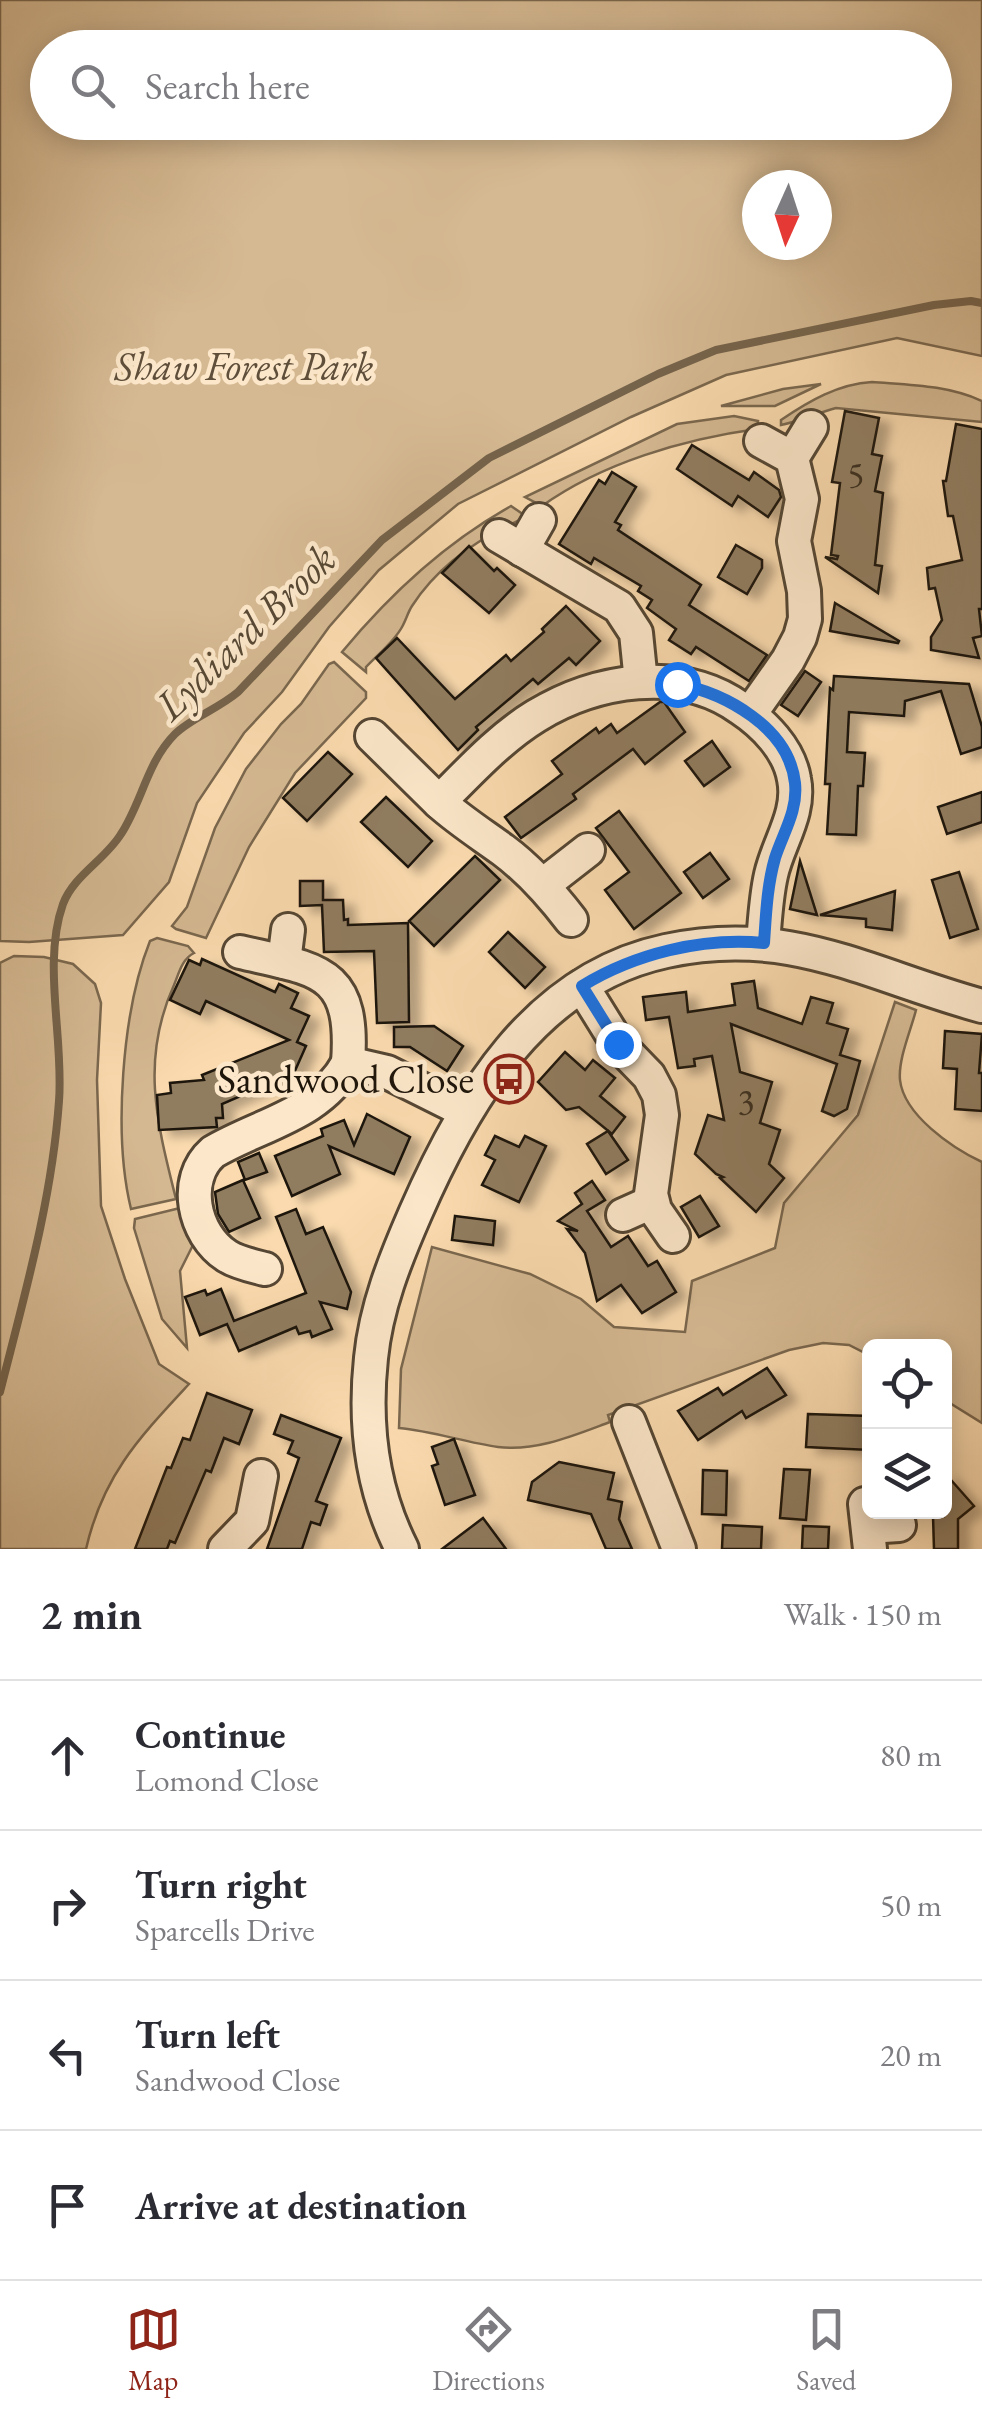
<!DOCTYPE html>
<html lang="en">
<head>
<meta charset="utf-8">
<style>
	:root { --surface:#fff; --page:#f2f2f3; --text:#2b2b33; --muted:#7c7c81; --line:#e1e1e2; --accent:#8f2418 }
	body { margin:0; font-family:"EB Garamond",serif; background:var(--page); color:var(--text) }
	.controls { position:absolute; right:30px; bottom:30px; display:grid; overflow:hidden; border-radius:15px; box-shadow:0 5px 25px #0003 }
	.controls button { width:90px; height:90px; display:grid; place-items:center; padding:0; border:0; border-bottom:2px solid var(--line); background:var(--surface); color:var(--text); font:50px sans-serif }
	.compass { position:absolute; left:742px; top:170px; width:90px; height:90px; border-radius:50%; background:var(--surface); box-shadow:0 5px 25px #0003; rotate:183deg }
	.stop { position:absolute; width:30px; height:30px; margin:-22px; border:8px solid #1a73e8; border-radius:50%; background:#fff }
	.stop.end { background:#1a73e8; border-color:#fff; box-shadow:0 2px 10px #0008 }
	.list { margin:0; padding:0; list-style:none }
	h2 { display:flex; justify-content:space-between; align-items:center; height:130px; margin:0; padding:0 40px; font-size:42px }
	h2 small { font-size:32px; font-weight:400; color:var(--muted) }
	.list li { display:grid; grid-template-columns:65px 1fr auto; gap:30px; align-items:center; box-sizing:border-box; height:150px; padding:0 40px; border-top:2px solid var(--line) }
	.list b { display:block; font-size:38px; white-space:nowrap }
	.list p { margin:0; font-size:32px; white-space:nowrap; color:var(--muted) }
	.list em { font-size:32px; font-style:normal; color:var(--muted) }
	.icon { flex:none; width:55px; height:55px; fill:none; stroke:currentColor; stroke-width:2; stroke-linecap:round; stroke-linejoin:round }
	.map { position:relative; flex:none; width:982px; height:1549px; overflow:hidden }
	.search { position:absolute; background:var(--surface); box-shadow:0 5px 25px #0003; left:30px; right:30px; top:30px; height:110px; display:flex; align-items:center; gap:25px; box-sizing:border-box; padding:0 35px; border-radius:55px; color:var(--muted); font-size:38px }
	.sheet { height:730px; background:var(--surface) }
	nav { display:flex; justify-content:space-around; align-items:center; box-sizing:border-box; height:140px; border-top:2px solid var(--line); background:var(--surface); font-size:28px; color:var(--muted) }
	nav a { display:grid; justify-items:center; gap:5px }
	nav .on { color:var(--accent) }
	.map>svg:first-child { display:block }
	.green { fill:#d5b992; stroke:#7a674e; stroke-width:2.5; fill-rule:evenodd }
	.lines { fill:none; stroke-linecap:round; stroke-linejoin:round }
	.stream { stroke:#75634b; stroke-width:8 }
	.building { fill:#907b5f; stroke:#1e150a; stroke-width:2.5; filter:url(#shadow) }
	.minor-casing { stroke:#554633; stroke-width:38 }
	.minor { stroke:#fce7ca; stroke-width:32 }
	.route { stroke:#1a73e8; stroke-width:12 }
	.labels { text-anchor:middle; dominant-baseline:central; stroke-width:9; stroke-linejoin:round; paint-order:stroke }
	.number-label { font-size:35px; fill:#3a2e1f }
	.park-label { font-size:40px; font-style:italic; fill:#5e4e3a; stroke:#fce7ca }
	.poi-label { font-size:40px; fill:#1e150a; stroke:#fce7ca; text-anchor:end }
	.water-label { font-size:42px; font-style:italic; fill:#584935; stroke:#fce7ca }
</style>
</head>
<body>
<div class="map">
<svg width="982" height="1549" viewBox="0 0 982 1549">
	<defs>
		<filter id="shadow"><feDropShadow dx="11" dy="6" stdDeviation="5" flood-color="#0004"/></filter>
	</defs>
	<rect width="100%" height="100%" fill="#fadaae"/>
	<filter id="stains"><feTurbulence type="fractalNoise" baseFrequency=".002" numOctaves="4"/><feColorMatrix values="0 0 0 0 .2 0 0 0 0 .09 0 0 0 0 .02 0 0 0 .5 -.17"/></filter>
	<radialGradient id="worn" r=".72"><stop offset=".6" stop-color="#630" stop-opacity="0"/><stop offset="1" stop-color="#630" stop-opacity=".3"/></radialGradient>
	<!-- green -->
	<g class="green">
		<path d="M0 0H982V356L897 338 726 375 631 417 458 504 379 570 329 627 282 692 244 733 197 803 169 882 123 935 29 942 0 941ZM48 48H934V122H48ZM757 185H817V245H757Z"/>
		<path d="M872 382C910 385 947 385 982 401V422L836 408C817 413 801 421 781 425V420C809 401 838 384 872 382Z"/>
		<polygon points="821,384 775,406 721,406 783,389"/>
		<path d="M734 416 758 421 757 429C684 439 602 463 542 506L525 497 677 424Z"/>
		<path d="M511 506 527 517C482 536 439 564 412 606 408 612 406 620 402 627 394 642 377 655 366 667V672L342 652C390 594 445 543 511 506Z"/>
		<polygon points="334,662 366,692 366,698 295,773 249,847 206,938 176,929 172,926 187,907 215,828 246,769 281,724 301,704 329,664"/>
		<path d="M157 938 188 946 194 953C182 959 179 973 174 985 140 1060 157 1123 176 1199L131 1209C113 1135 122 1011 150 941Z"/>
		<path d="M14 956 44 957 73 964 95 984 101 1003 97 1080 101 1206 125 1279 159 1364 189 1384C139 1438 103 1475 86 1549H0V963Z"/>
		<path d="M895 1002 916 1010C911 1030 898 1059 900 1080 904 1115 952 1148 982 1162V1423L945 1400 944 1346H870L869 1355 849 1345 823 1343 789 1350 608 1415 610 1422C575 1435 536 1452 498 1447 464 1442 432 1431 399 1428L401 1369 432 1247 530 1274 581 1299 614 1327 685 1332 692 1281 775 1248 784 1203 858 1115Z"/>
		<polygon points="180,1208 194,1243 180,1271 187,1348 162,1319 134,1228 135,1219"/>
	</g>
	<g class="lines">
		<!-- stream -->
		<path class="stream" d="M0 1392C24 1297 52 1200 59 1101 64 1039 42 963 63 904 74 875 105 860 121 834 142 802 147 762 175 734 191 718 218 709 238 692L382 540 489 458 658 374 716 350 934 305 971 301 982 303"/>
	</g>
	<!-- building -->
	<g class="building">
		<polygon points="845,411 879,418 872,454 882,456 875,491 883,493 875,565 882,566 878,593 825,557 837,559 838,556 831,555 840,483 832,482"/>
		<polygon points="956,424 982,429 982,609 979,609 982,636 973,638 979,658 931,650 931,637 942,620 935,588 929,589 927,568 962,560 953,516 948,516 943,481 946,481"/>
		<polygon points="692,445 749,480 754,472 779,490 781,497 768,517 738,496 732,506 677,469"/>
		<polygon points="612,472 636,487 615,522 621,525 618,530 701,585 689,605 767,655 749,681 696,647 691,654 669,640 676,629 647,608 652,600 638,591 641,586 594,558 591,564 559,544 599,480 605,484"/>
		<polygon points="736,545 762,560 762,568 747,594 718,577"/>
		<polygon points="469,546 494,571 497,568 515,585 489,613 442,573"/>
		<polygon points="835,603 899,641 898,643 830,631"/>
		<polygon points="566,606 600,641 576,665 569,658 538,684 533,679 476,727 478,730 458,750 376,658 397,638 455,699 506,655 511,661 544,632 542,629"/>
		<polygon points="805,671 821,682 798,716 781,705"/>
		<polygon points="834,676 969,684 982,727 982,747 961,754 941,691 905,701 904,716 849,712 847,752 865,753 863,786 858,786 856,835 827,834 830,784 825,784 830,688 833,690"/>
		<polygon points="660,702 664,702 685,732 645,764 633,749 573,794 576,799 521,838 505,817 562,774 552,761 596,728 599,733 611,724 617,733"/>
		<polygon points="712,741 730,767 704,786 685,761"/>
		<polygon points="328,752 352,774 307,821 283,798"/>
		<polygon points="982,792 982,822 947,834 938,807"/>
		<polygon points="386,797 432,841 408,867 361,822"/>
		<polygon points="619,811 681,893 634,929 605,890 629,872 596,828"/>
		<polygon points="710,853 729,879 703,898 684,872"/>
		<polygon points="475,856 500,880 434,946 409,921"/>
		<polygon points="800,861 817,915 790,909"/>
		<polygon points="959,872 978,929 950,938 932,880"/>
		<polygon points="300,881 323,881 323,900 343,900 344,920 348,919 348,925 408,923 409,1022 377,1023 374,951 324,952 322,905 300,906"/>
		<polygon points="895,891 892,930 866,927 866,919 820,915"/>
		<polygon points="508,932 545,967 525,988 489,952"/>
		<polygon points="202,959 275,992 279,984 298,993 291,1008 309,1016 297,1042 306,1046 294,1073 222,1104 223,1118 216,1118 217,1127 159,1130 157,1095 171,1093 170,1083 204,1080 202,1075 289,1040 206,1001 200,1014 170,1000 189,960 200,965"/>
		<polygon points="754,981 758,1008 802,1024 811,997 833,1003 827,1023 848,1029 840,1055 860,1061 847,1109 834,1116 822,1111 837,1064 731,1024 740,1072 772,1082 760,1123 780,1130 769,1164 784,1178 756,1212 720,1178 723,1177 716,1174 695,1154 708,1115 724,1120 712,1056 694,1059 695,1066 678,1068 669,1017 646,1020 643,997 686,992 688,1012 735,1005 732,984"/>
		<polygon points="434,1026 463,1046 447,1071 410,1047 394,1047 394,1027"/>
		<polygon points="945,1031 982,1034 979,1073 982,1073 982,1111 955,1109 957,1069 943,1068"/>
		<polygon points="565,1052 585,1070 593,1060 615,1078 600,1096 625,1117 612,1134 579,1107 566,1110 538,1082"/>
		<polygon points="367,1114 410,1137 394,1174 329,1146 340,1174 292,1196 275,1156 323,1136 321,1129 344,1120 354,1145"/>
		<polygon points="608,1131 628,1160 606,1174 587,1144"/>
		<polygon points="495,1136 519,1147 525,1136 546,1146 519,1202 482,1185 495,1160 485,1155"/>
		<polygon points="259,1153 267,1172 245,1180 238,1162"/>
		<polygon points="243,1180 260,1218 229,1232 218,1214 215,1192"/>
		<polygon points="592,1181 605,1200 587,1211 611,1247 628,1236 648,1266 657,1261 676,1292 642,1313 621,1285 597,1301 585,1253 567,1229 578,1231 558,1221 582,1204 575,1193"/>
		<polygon points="700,1196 719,1226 699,1237 681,1207"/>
		<polygon points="296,1209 306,1234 323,1227 351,1292 347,1309 320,1302 332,1329 312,1337 310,1331 299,1334 296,1327 239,1351 227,1324 200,1335 185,1297 205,1290 207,1295 221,1289 234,1321 306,1293 276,1217"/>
		<polygon points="455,1216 495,1221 493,1245 452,1240"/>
		<polygon points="767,1368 786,1395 746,1418 742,1411 698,1440 678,1411 718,1388 723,1395"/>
		<polygon points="207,1393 252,1410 239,1444 224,1438 211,1472 206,1470 175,1543 170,1541 167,1549 135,1549 167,1467 171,1468 183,1438 190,1440"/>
		<polygon points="808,1414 870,1416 870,1450 806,1447"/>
		<polygon points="281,1415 341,1438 316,1501 327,1505 320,1525 311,1522 302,1549 267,1549 299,1458 288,1453 293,1441 274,1434"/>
		<polygon points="454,1439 475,1495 445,1505 432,1466 438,1464 432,1447"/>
		<polygon points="559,1462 614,1473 608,1499 622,1502 619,1519 632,1549 606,1549 591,1514 528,1500 532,1482"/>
		<polygon points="784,1469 810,1470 806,1520 780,1518"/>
		<polygon points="703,1470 727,1471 726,1515 702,1514"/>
		<polygon points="944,1472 974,1506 958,1519 958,1549 934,1549 933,1516 944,1516"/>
		<polygon points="483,1518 506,1549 442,1549"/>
		<polygon points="723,1525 762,1527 761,1549 722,1549"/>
		<polygon points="803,1526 829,1527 828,1549 802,1549"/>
	</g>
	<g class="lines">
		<!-- minor casing -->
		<g class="minor-casing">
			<g id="minor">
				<polyline points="792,458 811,427"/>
				<polyline points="499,536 619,607 636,633 641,682"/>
				<polyline points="522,550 539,520"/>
				<polyline points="750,714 788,660 800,637 805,619 804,591 794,541 802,499 792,458 761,441"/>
				<path d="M372 736 439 802C469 772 500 738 536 716 595 680 680 665 740 708 764 724 789 749 794 779 801 813 778 843 771 875 766 897 765 920 763 943"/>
				<path d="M439 802C459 820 481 834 503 850 530 870 551 894 571 920"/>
				<polyline points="543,885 588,850"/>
				<path d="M240 952C318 970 355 969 348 1063"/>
				<polyline points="284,962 288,930"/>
				<polyline points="582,986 618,1044 649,1076 659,1095 662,1115 651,1194 655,1210 673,1236"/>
				<polyline points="623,1215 652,1202"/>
				<path d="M265 1269C253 1266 238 1263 227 1256 193 1234 182 1179 213 1152 260 1124 320 1115 348 1063L387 1072 465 1111"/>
				<polyline points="629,1422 679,1549"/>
				<polyline points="865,1504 870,1549"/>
				<polyline points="868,1527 899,1525"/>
				<polyline points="225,1549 252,1521 261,1476"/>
				<path d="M402 1549C372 1490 364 1423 371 1358 376 1307 395 1260 415 1214 465 1099 535 979 666 951 791 924 868 975 982 1006"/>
			</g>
		</g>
		<!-- minor -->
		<use href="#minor" class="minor"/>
	</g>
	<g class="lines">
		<!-- route -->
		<path class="route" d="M618 1044 582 986C634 954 702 937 764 943 766 915 767 886 775 858 783 833 798 811 795 783 789 728 726 693 677 684"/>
	</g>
	<!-- icons -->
	<defs>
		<g id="bus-ring" transform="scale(2.5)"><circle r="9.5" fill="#fce7ca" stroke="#8f2418" stroke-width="1.5"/><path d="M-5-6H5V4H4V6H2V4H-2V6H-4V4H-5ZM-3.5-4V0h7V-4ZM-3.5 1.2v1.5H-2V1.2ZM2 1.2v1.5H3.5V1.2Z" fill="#8f2418"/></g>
	</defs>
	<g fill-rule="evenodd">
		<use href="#bus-ring" x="509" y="1079"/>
	</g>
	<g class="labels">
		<!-- number labels -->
		<g class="number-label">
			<text x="856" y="474">5</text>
			<text x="746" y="1101">3</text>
		</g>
		<!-- park labels -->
		<g class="park-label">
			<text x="244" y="366">Shaw Forest Park</text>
		</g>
		<!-- poi labels -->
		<g class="poi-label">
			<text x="474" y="1079">Sandwood Close</text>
		</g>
		<!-- water labels -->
		<g class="water-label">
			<text transform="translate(245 632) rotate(-44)">Lydiard Brook</text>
		</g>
	</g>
	<rect width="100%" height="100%" filter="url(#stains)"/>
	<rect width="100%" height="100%" fill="url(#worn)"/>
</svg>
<div class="controls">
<button><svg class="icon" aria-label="locate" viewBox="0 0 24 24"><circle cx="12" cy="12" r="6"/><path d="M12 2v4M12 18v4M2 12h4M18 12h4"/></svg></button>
<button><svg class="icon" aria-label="layers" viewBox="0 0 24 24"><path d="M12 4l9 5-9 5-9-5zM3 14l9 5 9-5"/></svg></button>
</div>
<svg class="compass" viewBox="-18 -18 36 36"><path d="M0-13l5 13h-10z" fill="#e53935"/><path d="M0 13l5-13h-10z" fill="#7c7c81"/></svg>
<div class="stop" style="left:677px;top:684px"></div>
<div class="stop end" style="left:618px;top:1044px"></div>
<div class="search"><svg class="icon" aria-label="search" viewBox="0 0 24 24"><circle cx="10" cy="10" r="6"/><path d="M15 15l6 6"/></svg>Search here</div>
</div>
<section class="sheet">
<h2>2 min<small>Walk · 150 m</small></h2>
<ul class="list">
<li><svg class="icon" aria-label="ahead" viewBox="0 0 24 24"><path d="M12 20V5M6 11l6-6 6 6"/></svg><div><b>Continue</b><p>Lomond Close</p></div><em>80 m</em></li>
<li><svg class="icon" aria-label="right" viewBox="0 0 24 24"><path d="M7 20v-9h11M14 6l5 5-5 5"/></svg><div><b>Turn right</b><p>Sparcells Drive</p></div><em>50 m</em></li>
<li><svg class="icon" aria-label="left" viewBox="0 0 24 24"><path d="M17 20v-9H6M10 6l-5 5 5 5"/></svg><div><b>Turn left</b><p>Sandwood Close</p></div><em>20 m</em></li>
<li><svg class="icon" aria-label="arrive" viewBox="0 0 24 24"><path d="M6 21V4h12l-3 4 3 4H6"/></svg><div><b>Arrive at destination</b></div></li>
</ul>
</section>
<nav>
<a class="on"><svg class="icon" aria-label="map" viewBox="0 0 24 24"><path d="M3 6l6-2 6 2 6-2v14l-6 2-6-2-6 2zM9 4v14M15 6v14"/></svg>Map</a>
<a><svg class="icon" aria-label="directions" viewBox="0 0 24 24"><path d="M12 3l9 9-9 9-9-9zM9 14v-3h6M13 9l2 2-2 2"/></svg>Directions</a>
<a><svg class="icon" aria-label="saved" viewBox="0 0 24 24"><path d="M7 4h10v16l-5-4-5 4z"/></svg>Saved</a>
</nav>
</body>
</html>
